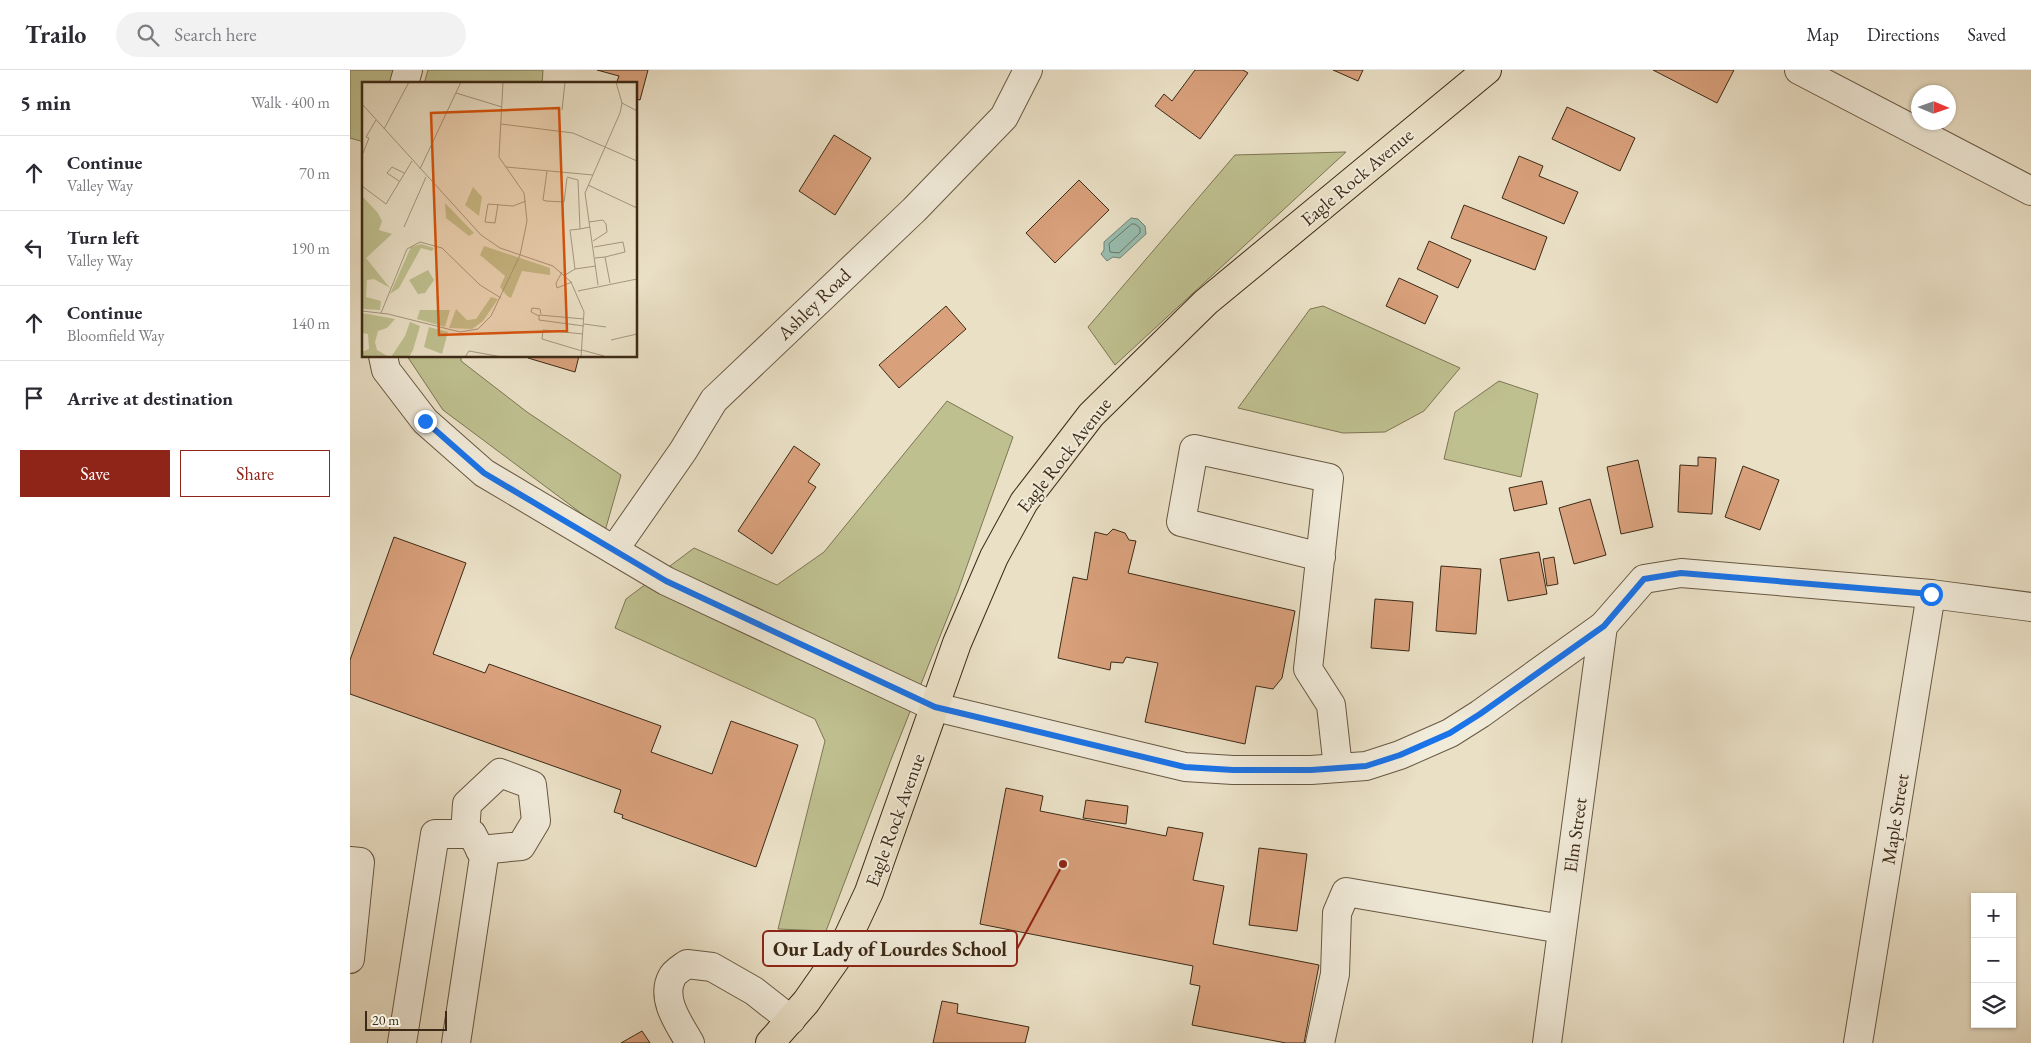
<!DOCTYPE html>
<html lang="en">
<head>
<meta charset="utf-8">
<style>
	:root { --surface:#fff; --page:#f2f2f3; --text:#2b2b33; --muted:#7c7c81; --line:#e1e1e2; --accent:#8f2418 }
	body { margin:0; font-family:"EB Garamond",serif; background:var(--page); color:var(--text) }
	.controls { position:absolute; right:15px; bottom:15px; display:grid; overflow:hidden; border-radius:0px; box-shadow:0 1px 4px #0004 }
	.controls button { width:45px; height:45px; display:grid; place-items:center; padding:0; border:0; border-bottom:1px solid var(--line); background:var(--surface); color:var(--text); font:25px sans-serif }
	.compass { position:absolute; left:1561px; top:15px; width:45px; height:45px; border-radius:50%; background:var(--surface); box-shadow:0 1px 4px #0004; rotate:92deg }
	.scale { position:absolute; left:15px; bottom:12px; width:82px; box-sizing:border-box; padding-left:5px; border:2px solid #3c2a16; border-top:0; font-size:14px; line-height:18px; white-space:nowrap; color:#3c2a16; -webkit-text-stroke:4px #f1ebda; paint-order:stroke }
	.stop { position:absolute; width:15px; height:15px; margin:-11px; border:4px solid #1a73e8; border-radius:50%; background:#fff }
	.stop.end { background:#1a73e8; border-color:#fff; box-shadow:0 1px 5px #0008 }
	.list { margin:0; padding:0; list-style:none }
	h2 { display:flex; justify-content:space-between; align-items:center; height:65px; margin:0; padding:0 20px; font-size:21px }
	h2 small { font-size:16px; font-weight:400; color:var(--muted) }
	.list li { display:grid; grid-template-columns:32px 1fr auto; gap:15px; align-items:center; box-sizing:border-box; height:75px; padding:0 20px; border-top:1px solid var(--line) }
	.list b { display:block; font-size:19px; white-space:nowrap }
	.list p { margin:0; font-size:16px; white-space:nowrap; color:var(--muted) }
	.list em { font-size:16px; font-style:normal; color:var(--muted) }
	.actions { display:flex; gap:10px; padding:15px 20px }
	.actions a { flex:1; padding:11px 0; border:1px solid var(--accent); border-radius:0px; text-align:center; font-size:18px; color:var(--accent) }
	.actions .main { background:var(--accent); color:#fff }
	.icon { flex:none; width:28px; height:28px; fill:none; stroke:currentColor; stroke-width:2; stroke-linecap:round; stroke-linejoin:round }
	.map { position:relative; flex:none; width:1681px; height:973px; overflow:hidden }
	header { display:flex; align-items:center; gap:30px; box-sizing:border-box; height:70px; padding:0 25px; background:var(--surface); border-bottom:1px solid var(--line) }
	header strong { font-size:24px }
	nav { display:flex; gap:28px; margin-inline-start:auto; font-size:18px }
	.search { width:350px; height:45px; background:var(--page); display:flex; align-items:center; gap:12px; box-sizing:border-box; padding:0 18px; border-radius:28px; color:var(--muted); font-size:19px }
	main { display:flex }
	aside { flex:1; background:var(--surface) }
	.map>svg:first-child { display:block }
	.green { fill:#bfc090; stroke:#7e7553 }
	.water { fill:#98bdb0; stroke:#738272 }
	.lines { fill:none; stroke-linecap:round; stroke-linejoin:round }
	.shore { stroke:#6a7463; stroke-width:1 }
	.building { fill:#d8a07b; stroke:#3c2a16 }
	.minor-casing { stroke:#685842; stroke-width:30 }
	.major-casing { stroke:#3c2a16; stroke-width:30 }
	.minor { stroke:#f1ebda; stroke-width:28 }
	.major { stroke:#eae0c6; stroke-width:28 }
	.route { stroke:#1a73e8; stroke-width:6 }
	.labels { text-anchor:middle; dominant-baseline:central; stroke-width:4; stroke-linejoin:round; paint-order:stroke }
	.street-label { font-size:19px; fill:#3c2a16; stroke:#f1ebda }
	.inset-road { fill:none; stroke:#a49780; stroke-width:1 }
	.view { fill:#d7540d; fill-opacity:0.15; stroke:#d7540d; stroke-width:2.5 }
	.inset-edge { fill:none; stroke:#3c2a16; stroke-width:2.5 }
	.leader { fill:none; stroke:#8f2418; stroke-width:2 }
	.callout-dot { fill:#8f2418; stroke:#f1ebda; stroke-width:2 }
	.callout { fill:#f1ebda; stroke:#8f2418; stroke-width:2 }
	.callout-label { font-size:20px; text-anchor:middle; font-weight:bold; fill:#3c2a16 }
</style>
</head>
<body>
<header>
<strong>Trailo</strong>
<div class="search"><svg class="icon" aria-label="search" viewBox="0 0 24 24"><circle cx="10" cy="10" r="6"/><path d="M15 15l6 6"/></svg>Search here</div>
<nav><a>Map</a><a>Directions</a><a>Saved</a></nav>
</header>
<main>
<aside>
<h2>5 min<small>Walk · 400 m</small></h2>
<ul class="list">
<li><svg class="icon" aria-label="ahead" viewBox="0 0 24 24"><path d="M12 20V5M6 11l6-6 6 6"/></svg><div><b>Continue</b><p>Valley Way</p></div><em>70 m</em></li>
<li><svg class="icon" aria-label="left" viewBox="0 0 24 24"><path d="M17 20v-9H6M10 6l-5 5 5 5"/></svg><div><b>Turn left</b><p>Valley Way</p></div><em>190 m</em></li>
<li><svg class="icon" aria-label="ahead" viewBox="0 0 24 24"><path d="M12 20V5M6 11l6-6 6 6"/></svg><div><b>Continue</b><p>Bloomfield Way</p></div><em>140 m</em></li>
<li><svg class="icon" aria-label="arrive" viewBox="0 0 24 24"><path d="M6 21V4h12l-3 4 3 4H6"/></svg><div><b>Arrive at destination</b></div></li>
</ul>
<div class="actions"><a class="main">Save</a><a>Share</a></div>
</aside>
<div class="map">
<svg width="1681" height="973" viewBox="0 0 1681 973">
	<rect width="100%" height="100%" fill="#eae0c6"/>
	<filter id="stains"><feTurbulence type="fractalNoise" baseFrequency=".004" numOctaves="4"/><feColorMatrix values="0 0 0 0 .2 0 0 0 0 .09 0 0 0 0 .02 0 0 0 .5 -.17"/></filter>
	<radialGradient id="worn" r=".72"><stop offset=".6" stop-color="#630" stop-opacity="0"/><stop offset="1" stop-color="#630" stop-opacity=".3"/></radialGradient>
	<!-- green -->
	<g class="green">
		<polygon points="0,0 46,0 41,14 14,14 14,72 0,68"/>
		<polygon points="78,0 193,0 192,14 74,14"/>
		<polygon points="996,82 765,295 738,257 885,85"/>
		<polygon points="973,236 1110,298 1074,341 1035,362 993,363 888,338 960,239"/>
		<polygon points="57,286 111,286 111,291 177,342 271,405 255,461 93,340"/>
		<polygon points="1149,311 1188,324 1171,407 1094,389 1105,342"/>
		<polygon points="597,331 663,367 608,521 542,687 476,861 428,859 475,671 465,649 265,558 276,529 344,478 427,515 474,482"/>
	</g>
	<!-- water -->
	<polygon class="water" points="781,148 788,149 795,156 796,164 770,188 763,187 757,191 751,184 754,180 754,172"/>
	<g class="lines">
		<!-- shore -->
		<polygon class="shore" points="782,154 785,154 790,158 790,163 769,183 760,182 759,174"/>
	</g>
	<!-- building -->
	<g class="building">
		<polygon points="247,0 298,0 290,30 286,29 286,14 266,14 269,6"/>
		<polygon points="845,0 893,0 898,3 850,69 805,36 814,24 822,31"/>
		<polygon points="983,0 1013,0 1008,11"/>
		<polygon points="1303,0 1384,0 1367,33"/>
		<polygon points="1217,37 1285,68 1270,101 1202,69"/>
		<polygon points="484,65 521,88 485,145 449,121"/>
		<polygon points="1169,86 1193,96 1189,106 1228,122 1214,154 1152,128"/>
		<polygon points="729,110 759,140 705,193 676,163"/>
		<polygon points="1114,135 1197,167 1185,200 1101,168"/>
		<polygon points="1079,171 1121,190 1108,218 1067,199"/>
		<polygon points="1049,208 1088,226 1075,254 1036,236"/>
		<polygon points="596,236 616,259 549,318 529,295"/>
		<polygon points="178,286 229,286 225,302 178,288"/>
		<polygon points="444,376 470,394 458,412 466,417 422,484 388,461"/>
		<polygon points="1348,387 1366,388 1362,444 1328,442 1330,395 1348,396"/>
		<polygon points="1288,390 1303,457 1271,464 1257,397"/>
		<polygon points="1393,396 1429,410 1410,460 1375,447"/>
		<polygon points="1192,411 1197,434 1164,441 1159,418"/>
		<polygon points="1240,429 1256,485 1224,494 1209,438"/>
		<polygon points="763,459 775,463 779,470 786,471 778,503 945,541 932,608 923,619 906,616 895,674 795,652 808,593 776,587 773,593 761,592 760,600 708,588 723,507 737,510 745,462 757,465"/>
		<polygon points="44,467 116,493 83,584 135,603 139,594 311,656 301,682 362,704 381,651 448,675 406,797 272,748 273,745 264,742 271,720 0,624 0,590"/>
		<polygon points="1189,482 1197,524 1158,531 1150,489"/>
		<polygon points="1204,487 1208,514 1197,516 1193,489"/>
		<polygon points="1091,496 1131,499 1126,564 1086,561"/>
		<polygon points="1025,529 1063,532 1059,581 1021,578"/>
		<polygon points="656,718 693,726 690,741 816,766 818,757 853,763 843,810 874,816 863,874 969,895 954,973 936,973 842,955 850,916 840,914 843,896 630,854"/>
		<polygon points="736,730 778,736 776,754 733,748"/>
		<polygon points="909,778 957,784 947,861 899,855"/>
		<polygon points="592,931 608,934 607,943 679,957 675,973 583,973"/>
		<polygon points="292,961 300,973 271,973"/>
	</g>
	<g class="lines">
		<!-- minor casing -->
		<g class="minor-casing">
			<g id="minor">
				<polyline points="1449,0 1681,121"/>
				<polyline points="54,14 58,0"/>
				<polyline points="33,286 36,300 75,351 134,403 316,511 585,637 835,697 883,700 961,700 1016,696 1050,685 1100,663 1130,644 1253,556 1294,509 1331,503 1581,524 1681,537"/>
				<polyline points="264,480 333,381 364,330 564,140 654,47 678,0"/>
				<polyline points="971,487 831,452 844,379 979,408 958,599 981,635 988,698"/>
				<polyline points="115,764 117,734 150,703 182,715 186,751 171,776 130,780"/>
				<polyline points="0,791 10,792 0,889"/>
				<polyline points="52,973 85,764 122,764 134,787 106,973"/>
				<path d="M340 973C330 955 310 929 322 907 324 902 333 897 337 894L362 897 404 921 441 950"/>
				<polyline points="970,973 985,904 987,843 996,822 1212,859"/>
				<polyline points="1197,973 1253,556"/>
				<polyline points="1508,973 1581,524"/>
			</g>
		</g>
		<!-- major casing -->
		<g class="major-casing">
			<polyline id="major" points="420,973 456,932 491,882 519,822 607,573 644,487 674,432 741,345 856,232 1137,0"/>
		</g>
		<!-- minor -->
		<use href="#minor" class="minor"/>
		<!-- major -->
		<use href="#major" class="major"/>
	</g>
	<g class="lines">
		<!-- route -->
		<polyline class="route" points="75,351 134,403 316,511 585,637 835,697 883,700 961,700 1016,696 1050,685 1100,663 1130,644 1254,556 1294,509 1331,503 1581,524"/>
	</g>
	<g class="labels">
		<!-- street labels -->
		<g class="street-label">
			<text transform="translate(1007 107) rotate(-40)">Eagle Rock Avenue</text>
			<text transform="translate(464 234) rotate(-44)">Ashley Road</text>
			<text transform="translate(714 385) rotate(-52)">Eagle Rock Avenue</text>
			<text transform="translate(1545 749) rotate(-81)">Maple Street</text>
			<text transform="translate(545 750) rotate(-70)">Eagle Rock Avenue</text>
			<text transform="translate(1225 765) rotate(-82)">Elm Street</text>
		</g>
	</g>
	<!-- overview -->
	<g transform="translate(12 12)">
		<rect width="275" height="275" fill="#eae0c6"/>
		<path d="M111 105 120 115 117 134 103 123ZM0 114 16 131 20 139 17 148 30 152 4 176 28 206 12 197 5 198 4 215 19 219 18 228 0 227ZM83 121 112 151 107 154 84 136ZM59 162 72 166 70 169 59 166 37 206 28 212 49 165ZM122 164 188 186V193L160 189 149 216 145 214 138 205 143 194 118 173ZM66 188 72 198 63 211 56 212 47 198ZM129 215 136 217 121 239 110 247 87 246 94 227 105 238 114 237ZM58 228H88L83 245 55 237ZM0 231 33 237 25 246 16 249 13 260 15 268 27 275H0V270L7 267 6 252 0 251ZM48 240 58 244 51 268 47 275H29L43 254ZM67 245 86 250 80 272 62 265Z" fill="#bfc090"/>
		<path class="inset-road" d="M94 11 140 25M260 21 275 29M0 22 119 153 138 166 191 184 209 200 222 230 219 275M200 28 203 0M139 42 211 51 275 79M22 47 47 0M1 71 7 56 4 55 14 38M144 85 231 93M58 87 99 0M185 89 181 118 184 119 202 120 205 96M205 95 216 98 218 147 228 145M37 99 25 91 30 85 42 91M226 103 275 126M0 104 24 122 50 79M136 122 133 141 123 140 126 122 151 124 164 119M227 140 241 138 244 142 245 150 231 159M42 145 64 95M232 165 261 160 263 170 243 175M233 176 243 175 248 201M213 187 208 148 218 147M200 190 194 201 195 206 210 200M203 193 213 187 234 184M236 203 223 111 258 31 260 21 254 0M216 209 275 197M0 229 26 232 98 250 116 247 129 234 158 173 165 139 162 111 137 75 141 0M19 231 45 167 58 160 80 166 118 203 139 216M177 234 169 230 170 226 178 227 179 232M222 242 244 245M222 244 177 238V233L222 237M249 258 275 252M220 268 242 274M220 269 180 257 181 248 221 252M103 275 107 269 140 275"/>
		<path class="view" d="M197 26 205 249 77 253 69 31Z"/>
		<rect width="275" height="275" class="inset-edge"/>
	</g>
	<!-- callouts -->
	<path class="leader" d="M713 794L667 879"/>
	<circle class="callout-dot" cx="713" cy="794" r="5"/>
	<rect class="callout" x="413" y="861" width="254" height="35" rx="5"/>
	<g class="callout-label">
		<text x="540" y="886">Our Lady of Lourdes School</text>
	</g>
	<rect width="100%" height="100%" filter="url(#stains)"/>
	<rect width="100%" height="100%" fill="url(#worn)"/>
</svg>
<div class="controls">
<button>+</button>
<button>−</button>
<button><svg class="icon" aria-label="layers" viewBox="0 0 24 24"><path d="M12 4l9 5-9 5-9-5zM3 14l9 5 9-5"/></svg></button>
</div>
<svg class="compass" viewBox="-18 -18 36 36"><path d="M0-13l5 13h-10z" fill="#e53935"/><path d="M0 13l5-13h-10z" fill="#7c7c81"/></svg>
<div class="scale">20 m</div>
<div class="stop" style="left:1581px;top:524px"></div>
<div class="stop end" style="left:75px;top:351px"></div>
</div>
</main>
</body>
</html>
